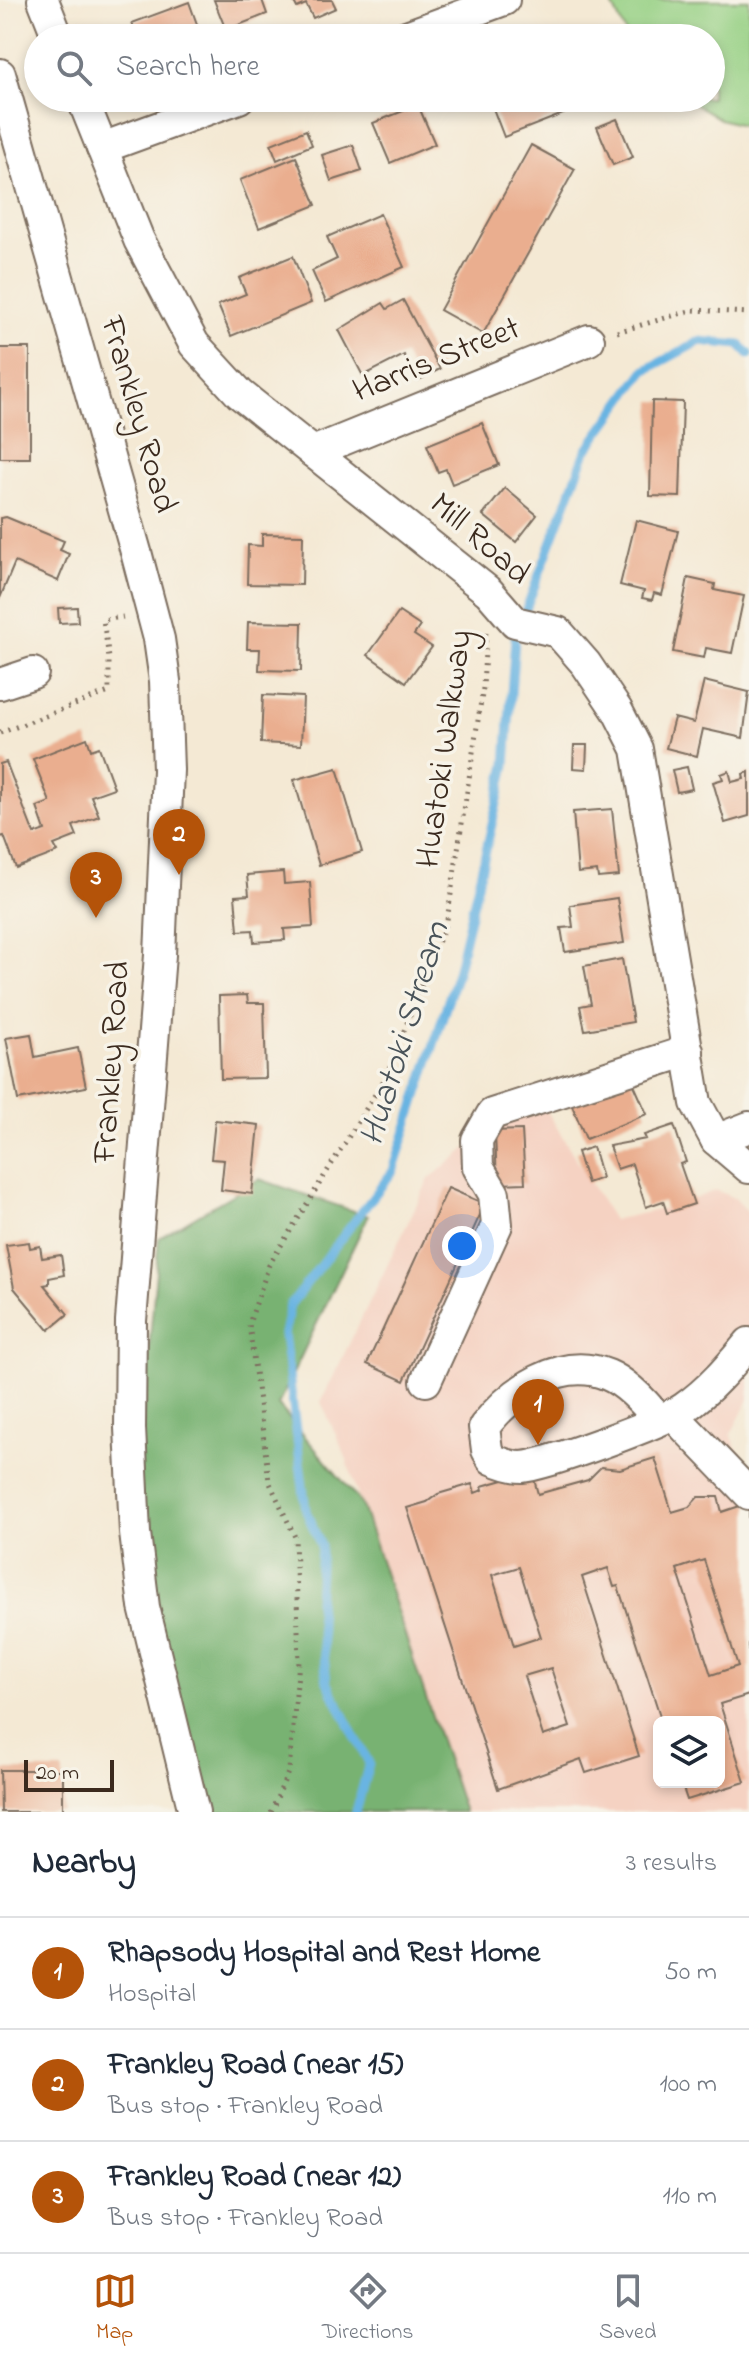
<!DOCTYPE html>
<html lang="en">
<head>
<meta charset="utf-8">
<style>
	:root { --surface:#fff; --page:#f2f2f3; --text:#1f2937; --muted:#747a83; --line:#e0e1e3; --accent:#b45309 }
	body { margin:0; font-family:"Indie Flower",sans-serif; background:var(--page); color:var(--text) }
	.controls { position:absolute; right:24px; bottom:24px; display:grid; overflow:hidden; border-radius:12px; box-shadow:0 4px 12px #0003 }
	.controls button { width:72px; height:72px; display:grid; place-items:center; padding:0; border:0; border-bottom:2px solid var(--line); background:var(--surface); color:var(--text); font:40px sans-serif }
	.scale { position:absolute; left:24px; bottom:20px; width:90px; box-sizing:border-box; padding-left:8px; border:4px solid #3b2a1e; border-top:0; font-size:22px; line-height:28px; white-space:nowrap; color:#3b2a1e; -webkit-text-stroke:6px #f7f3e8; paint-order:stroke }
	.you { position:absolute; left:462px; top:1246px; width:28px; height:28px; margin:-20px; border:6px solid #fff; border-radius:50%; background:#1a73e8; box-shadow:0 0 0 12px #1a73e833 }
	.badge { display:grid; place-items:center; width:52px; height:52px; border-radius:50%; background:var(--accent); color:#fff; font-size:26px; font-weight:700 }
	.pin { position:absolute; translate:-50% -66px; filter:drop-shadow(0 2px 4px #0008) }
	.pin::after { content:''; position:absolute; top:42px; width:28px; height:24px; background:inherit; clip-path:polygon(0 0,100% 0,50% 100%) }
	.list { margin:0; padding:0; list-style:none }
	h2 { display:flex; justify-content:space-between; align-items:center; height:104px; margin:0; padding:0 32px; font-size:34px }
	h2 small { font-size:26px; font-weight:400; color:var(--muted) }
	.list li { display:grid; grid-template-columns:52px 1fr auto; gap:24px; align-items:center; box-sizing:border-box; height:112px; padding:0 32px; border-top:2px solid var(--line) }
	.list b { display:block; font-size:30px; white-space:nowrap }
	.list p { margin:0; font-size:26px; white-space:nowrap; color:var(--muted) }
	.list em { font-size:26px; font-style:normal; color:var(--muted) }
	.icon { flex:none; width:44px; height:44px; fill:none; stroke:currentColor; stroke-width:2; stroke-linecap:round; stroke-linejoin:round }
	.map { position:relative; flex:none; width:749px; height:1812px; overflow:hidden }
	.search { position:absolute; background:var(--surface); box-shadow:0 4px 12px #0003; left:24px; right:24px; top:24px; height:88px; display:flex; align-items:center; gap:20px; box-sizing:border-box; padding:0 28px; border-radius:44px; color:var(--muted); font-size:30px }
	.sheet { height:440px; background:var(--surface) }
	nav { display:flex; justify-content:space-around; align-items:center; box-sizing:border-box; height:112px; border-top:2px solid var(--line); background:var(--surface); font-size:22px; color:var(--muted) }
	nav a { display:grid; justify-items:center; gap:4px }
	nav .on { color:var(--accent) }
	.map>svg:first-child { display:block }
	.built { fill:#f5d2c2; fill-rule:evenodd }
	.green { fill:#96d084; stroke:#687d51; stroke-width:2 }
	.forest { fill:#78b272; stroke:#5a6e48; stroke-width:2 }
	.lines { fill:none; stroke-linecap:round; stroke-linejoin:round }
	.stream { stroke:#69b4e2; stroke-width:9 }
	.building { fill:#eaae8f; fill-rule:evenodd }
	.minor-casing { stroke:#7c6d5e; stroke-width:34 }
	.path { stroke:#7c6d5e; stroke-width:5; stroke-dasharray:2 6; stroke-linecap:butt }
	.minor { stroke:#fff; stroke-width:30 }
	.labels { text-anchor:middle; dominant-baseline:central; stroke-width:7; stroke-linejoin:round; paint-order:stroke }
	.street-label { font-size:34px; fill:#3b2a1e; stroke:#f7f3e8 }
	.water-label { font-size:36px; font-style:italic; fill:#495359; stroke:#f7f3e8 }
</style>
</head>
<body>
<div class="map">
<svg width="749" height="1812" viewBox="0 0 749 1812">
	<rect width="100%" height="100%" fill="#f7f3e8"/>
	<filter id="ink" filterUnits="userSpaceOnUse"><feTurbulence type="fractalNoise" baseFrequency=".0125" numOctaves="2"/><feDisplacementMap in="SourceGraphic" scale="16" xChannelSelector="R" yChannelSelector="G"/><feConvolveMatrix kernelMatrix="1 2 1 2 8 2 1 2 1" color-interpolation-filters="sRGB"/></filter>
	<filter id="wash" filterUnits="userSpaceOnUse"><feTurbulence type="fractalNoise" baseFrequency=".006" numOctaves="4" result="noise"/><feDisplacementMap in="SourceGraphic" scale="32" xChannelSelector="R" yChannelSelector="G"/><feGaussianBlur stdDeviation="1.8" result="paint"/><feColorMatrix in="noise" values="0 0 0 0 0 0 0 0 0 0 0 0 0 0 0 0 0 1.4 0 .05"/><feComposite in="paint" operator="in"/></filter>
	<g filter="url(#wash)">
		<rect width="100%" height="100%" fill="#f4e9d4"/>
		<!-- built -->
		<path class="built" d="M536 1093 613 1220 676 1206 716 1190 736 1199 749 1214V1399L731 1434 749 1479V1812H458L346 1457 321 1402 429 1179ZM659 1722H719V1782H659Z"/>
		<!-- green -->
		<polygon class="green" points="610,0 749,0 749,127 720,119 686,98 711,98 711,38 628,38"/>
		<!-- forest -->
		<polygon class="forest" points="259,1179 368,1216 278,1405 361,1503 464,1812 208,1812 133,1527 159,1238"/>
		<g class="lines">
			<!-- stream -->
			<polyline class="stream" points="356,1812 369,1763 327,1682 318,1603 321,1546 306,1511 284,1334 290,1305 393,1171 457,973 506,765 515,638 586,451 644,371 700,341 740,345 749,354"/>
		</g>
		<g id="blocks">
			<!-- building -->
			<g class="building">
				<polygon points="214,0 262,0 267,14 226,30"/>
				<polygon points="293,0 332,0 336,8 313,18 306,4 297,8"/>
				<polygon points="189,2 202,38 137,38 132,23"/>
				<polygon points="489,98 604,98 504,137"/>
				<polygon points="418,105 435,144 390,163 373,123"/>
				<polygon points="617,119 633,157 613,165 597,127"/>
				<polygon points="306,130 312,145 277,160 271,144"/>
				<polygon points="353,145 362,171 331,181 322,155"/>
				<polygon points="531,145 575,169 483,334 440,310"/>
				<polygon points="296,157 316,205 259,228 240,180"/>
				<polygon points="380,214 404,267 326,302 312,271 337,259 327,237"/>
				<polygon points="293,256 311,303 231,336 218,305 246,294 239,278"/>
				<polygon points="403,300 440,369 417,381 404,355 363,376 339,330 383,303 387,309"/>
				<rect x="0" y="348" width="30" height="110"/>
				<polygon points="652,401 683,402 680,497 650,496"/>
				<polygon points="482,423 499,465 452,484 446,469 438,472 427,445"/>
				<polygon points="505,488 537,515 516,542 483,515"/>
				<polygon points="6,517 64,541 60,550 69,554 58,581 15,562 0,598 0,518"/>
				<polygon points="636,520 678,531 662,595 654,593 652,600 642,598 644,591 620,585"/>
				<polygon points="262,534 303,535 302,585 247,584 248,545 262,546"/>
				<polygon points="688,578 715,584 714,590 744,596 732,653 706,648 704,658 673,652"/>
				<polygon points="77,607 78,622 59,623 58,608"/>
				<polygon points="399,612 420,626 414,635 432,647 406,682 368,655"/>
				<polygon points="248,622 302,623 301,671 259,670 260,649 247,649"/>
				<polygon points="704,681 749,692 743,738 703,729 697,756 666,748 674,718 694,723"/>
				<polygon points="263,695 303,697 301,745 261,743"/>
				<polygon points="87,738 91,750 99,747 114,788 91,796 99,816 73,826 77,836 54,845 58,852 16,868 4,836 0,837 0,764 6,762 34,834 45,830 37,807 50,802 33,759"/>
				<polygon points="574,745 587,745 586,769 573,768"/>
				<polygon points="687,767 692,789 677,792 672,770"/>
				<polygon points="337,768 362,852 319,865 294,780"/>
				<polygon points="729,771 732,782 744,779 743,774 749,772 749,816 725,823 713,782 723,779 721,774"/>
				<polygon points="612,809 619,876 598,878 597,871 578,873 573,812"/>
				<polygon points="283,872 284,884 310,882 313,927 284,929 285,940 254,942 253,930 238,931 235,896 249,895 247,875"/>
				<polygon points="617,898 624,943 565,952 561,928 573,927 570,905"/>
				<polygon points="622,959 633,1022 585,1030 580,1006 591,1004 584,966"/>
				<polygon points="247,995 248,1003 264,1003 266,1078 221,1079 219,996"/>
				<polygon points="31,1034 35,1057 78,1048 86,1087 18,1100 6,1038"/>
				<polygon points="631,1078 647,1114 586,1139 571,1103"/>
				<polygon points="215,1120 259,1125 252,1194 221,1190 224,1160 211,1159"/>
				<polygon points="674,1125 686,1162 680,1164 694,1204 667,1213 663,1201 646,1207 632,1164 617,1169 609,1146 646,1139 644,1135"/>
				<polygon points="522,1130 525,1183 497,1184 495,1131"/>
				<polygon points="593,1147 602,1178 587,1183 577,1152"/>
				<polygon points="448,1188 485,1204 404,1381 367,1364"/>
				<polygon points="29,1242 30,1248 40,1246 42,1258 61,1255 64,1275 49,1278 49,1284 44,1285 68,1314 49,1330 14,1288 6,1245"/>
				<path d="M655 1458 672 1512 689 1507 698 1497H718L722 1512 749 1503V1695L720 1704 745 1782 687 1800 681 1782H719V1722H662L618 1586 614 1587 608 1568 582 1577 639 1756 586 1773 581 1759 498 1789 407 1508 427 1502 438 1494 472 1484 475 1493 483 1490 482 1486 532 1472 538 1494 588 1480 601 1467 620 1469ZM704 1560 738 1666 711 1675 677 1569ZM519 1567 541 1637 514 1646 492 1575ZM551 1668 570 1727 543 1736 524 1676Z"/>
				<polygon points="0,1770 63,1770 63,1812 1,1812"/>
			</g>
		</g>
	</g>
	<g filter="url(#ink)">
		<use href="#blocks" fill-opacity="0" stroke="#7c6d5e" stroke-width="2"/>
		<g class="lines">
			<!-- minor casing -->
			<g class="minor-casing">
				<g id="minor">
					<polyline points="43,0 58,38"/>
					<polyline points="401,38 504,0"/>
					<polyline points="0,74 136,552 159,639 165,681 168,770 160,955 131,1321 130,1428 135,1533 144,1607 194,1812"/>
					<polyline points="82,98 139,240 194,344 240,394 489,592 515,622 558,632 586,664 617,710 637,749 696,1103 716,1140 749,1168"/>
					<polyline points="102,148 239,98"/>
					<polyline points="313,452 589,340"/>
					<polyline points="0,684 33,673"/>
					<polyline points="716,1140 749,1127"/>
					<polyline points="426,1381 497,1225 494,1194 478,1167 477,1140 492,1114 688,1051"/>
					<polyline points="672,1414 749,1494"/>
					<path d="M659 1420C646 1404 627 1383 608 1375 560 1355 511 1392 484 1427L487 1450 492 1459C501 1463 512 1467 522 1467 546 1465 664 1422 684 1408 710 1390 729 1367 749 1343"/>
				</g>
			</g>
			<!-- path -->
			<g class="path">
				<polyline points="617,332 693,310 749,313"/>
				<polyline points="0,733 109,692 109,658 103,620 123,617"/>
				<polyline points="271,1812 289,1770 299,1662 295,1537 269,1481 249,1324 269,1265 387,1075 447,920 483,688 486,633"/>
			</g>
			<!-- minor -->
			<use href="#minor" class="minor"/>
		</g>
	</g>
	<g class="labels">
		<!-- street labels -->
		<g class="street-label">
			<text transform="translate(437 361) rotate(-22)">Harris Street</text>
			<text transform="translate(137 415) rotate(74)">Frankley Road</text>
			<text transform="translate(479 540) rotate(41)">Mill Road</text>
			<text transform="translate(446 749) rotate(-82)">Huatoki Walkway</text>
			<text transform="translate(113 1062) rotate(-86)">Frankley Road</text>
		</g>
		<!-- water labels -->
		<g class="water-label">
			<text transform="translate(406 1034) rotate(-73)">Huatoki Stream</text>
		</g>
	</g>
</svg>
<div class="controls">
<button><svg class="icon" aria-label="layers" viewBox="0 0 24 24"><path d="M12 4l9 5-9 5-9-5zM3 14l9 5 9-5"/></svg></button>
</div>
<div class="scale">20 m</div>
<div class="you"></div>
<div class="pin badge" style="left:538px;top:1445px">1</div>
<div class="pin badge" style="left:179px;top:875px">2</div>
<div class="pin badge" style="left:96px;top:918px">3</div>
<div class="search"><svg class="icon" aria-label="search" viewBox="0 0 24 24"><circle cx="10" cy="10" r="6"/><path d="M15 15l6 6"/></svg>Search here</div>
</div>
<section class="sheet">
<h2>Nearby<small>3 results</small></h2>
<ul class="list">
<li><span class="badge">1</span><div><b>Rhapsody Hospital and Rest Home</b><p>Hospital</p></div><em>50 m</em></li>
<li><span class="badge">2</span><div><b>Frankley Road (near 15)</b><p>Bus stop · Frankley Road</p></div><em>100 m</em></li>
<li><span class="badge">3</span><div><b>Frankley Road (near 12)</b><p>Bus stop · Frankley Road</p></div><em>110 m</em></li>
</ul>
</section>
<nav>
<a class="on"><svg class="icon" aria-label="map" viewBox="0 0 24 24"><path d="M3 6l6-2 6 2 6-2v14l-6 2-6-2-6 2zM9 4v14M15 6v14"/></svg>Map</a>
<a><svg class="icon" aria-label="directions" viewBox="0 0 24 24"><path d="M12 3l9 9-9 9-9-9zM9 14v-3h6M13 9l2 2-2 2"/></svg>Directions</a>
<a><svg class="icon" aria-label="saved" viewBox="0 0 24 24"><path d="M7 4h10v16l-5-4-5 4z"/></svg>Saved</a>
</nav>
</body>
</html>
